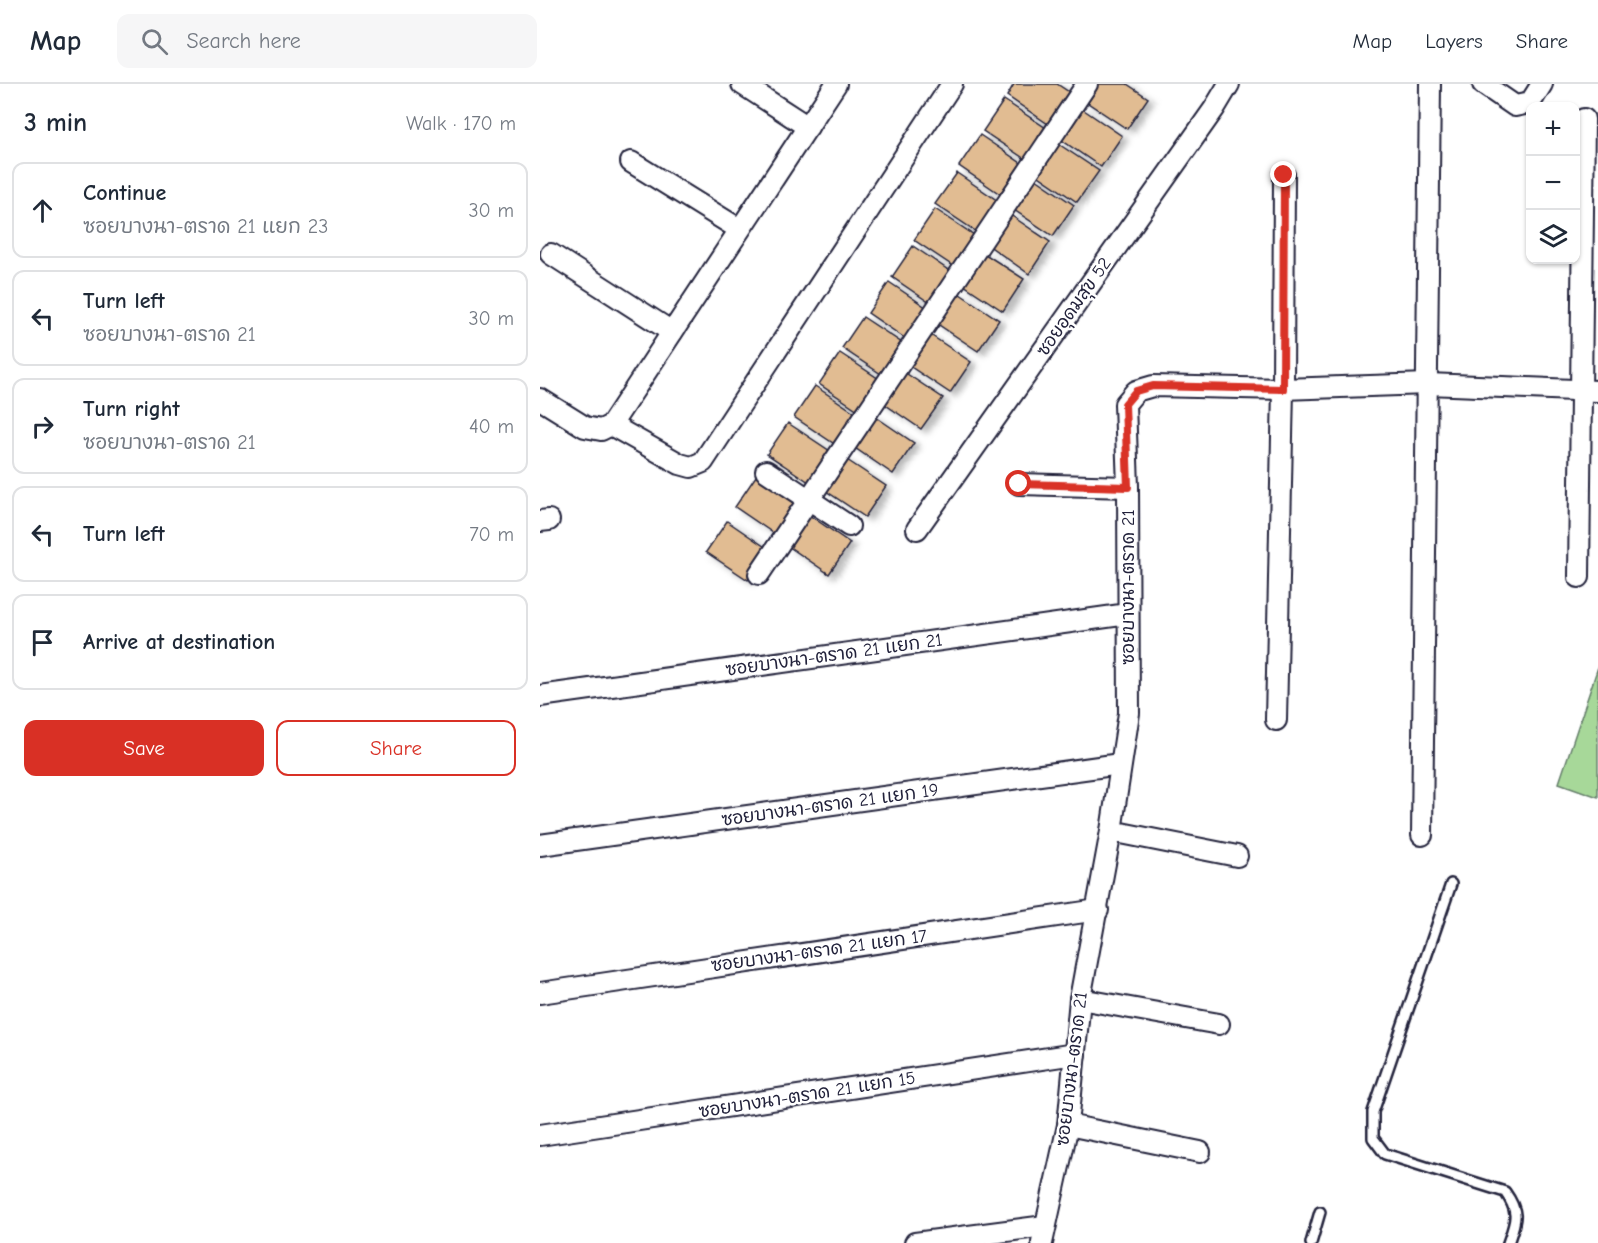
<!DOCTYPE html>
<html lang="en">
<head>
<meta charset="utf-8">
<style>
	:root { --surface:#fff; --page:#f6f6f7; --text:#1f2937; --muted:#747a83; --line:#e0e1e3; --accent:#d93025 }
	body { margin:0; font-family:"Comic Neue","Playpen Sans Thai",sans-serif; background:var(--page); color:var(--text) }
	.controls { position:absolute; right:18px; top:18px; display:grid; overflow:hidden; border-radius:12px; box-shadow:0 2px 4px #0004 }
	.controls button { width:54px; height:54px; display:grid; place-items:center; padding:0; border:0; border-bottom:2px solid var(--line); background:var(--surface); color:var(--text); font:30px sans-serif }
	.stop { position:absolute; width:18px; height:18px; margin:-14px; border:4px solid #d93025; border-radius:50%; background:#fff }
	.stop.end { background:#d93025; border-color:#fff; box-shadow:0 2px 6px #0008 }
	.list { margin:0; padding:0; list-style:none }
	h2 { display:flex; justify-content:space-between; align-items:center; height:78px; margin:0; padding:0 24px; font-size:26px }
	h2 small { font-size:20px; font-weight:400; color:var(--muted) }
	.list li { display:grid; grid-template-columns:39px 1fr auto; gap:18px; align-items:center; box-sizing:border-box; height:96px; margin:0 12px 12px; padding:0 12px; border:2px solid var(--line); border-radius:12px }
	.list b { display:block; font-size:22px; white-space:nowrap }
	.list p { margin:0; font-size:20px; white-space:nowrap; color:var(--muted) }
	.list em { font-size:20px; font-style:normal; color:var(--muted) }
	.actions { display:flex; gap:12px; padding:18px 24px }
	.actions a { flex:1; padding:14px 0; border:2px solid var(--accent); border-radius:12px; text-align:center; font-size:21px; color:var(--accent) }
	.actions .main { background:var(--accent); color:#fff }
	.icon { flex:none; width:33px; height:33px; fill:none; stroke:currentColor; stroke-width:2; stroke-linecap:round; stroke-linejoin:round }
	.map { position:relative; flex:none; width:1058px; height:1159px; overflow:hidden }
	header { display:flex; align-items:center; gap:36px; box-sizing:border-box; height:84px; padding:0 30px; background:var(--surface); border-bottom:2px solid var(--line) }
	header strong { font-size:28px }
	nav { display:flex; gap:33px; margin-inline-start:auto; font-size:21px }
	.search { width:420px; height:54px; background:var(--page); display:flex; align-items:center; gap:15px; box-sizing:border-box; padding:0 21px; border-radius:12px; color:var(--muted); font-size:22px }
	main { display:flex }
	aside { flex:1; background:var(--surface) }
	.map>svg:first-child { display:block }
	.green { fill:#a7d899; stroke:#647d6a; stroke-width:1.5 }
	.building { fill:#e1bc92; stroke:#22223b; stroke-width:1.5; filter:url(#shadow) }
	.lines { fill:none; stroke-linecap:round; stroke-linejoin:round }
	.service-casing { stroke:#22223b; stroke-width:14 }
	.minor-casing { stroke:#22223b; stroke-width:24 }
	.service { stroke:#fff; stroke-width:9 }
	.minor { stroke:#fff; stroke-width:20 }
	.route { stroke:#d93025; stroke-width:8 }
	.labels { text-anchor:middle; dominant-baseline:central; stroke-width:5; stroke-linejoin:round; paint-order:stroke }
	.street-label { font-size:18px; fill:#22223b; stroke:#fff }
</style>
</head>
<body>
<header>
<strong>Map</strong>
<div class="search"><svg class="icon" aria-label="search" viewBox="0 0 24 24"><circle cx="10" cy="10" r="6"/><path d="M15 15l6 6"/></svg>Search here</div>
<nav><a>Map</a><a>Layers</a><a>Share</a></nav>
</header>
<main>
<aside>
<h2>3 min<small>Walk · 170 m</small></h2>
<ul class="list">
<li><svg class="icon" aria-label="ahead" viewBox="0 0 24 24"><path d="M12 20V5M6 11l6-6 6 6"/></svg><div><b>Continue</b><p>ซอยบางนา-ตราด 21 แยก 23</p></div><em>30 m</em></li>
<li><svg class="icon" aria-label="left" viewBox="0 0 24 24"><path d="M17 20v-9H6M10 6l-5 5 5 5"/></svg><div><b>Turn left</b><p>ซอยบางนา-ตราด 21</p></div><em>30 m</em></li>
<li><svg class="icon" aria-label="right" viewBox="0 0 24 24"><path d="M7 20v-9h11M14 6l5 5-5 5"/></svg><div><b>Turn right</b><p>ซอยบางนา-ตราด 21</p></div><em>40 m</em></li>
<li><svg class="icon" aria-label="left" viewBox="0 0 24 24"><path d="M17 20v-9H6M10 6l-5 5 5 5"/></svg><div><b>Turn left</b></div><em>70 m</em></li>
<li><svg class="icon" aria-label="arrive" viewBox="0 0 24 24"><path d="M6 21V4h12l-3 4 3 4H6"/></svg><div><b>Arrive at destination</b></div></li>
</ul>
<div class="actions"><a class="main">Save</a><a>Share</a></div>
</aside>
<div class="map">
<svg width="1058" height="1159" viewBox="0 0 1058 1159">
	<defs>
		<filter id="shadow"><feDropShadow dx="6" dy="4" stdDeviation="3" flood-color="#0004"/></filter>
	</defs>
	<rect width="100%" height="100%" fill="#fff"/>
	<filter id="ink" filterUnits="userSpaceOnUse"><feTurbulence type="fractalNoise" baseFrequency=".0167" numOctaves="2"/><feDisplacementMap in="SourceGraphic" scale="12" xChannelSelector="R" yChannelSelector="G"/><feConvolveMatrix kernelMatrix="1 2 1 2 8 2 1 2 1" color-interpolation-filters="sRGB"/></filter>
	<g filter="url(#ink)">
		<!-- green -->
		<polygon class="green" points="1058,583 1058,713 1019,699"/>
		<!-- building -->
		<g class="building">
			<polygon points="474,0 517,0 529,8 508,40 467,12"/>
			<polygon points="557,0 587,0 608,14 587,45 545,17"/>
			<polygon points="464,16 506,44 485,75 443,47"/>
			<polygon points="541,24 582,52 561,83 520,55"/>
			<polygon points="440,51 481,79 460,110 419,82"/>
			<polygon points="517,59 559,87 537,118 496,90"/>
			<polygon points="417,89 458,117 437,148 395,120"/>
			<polygon points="493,93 534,121 513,152 471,124"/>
			<polygon points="395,125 437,153 416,184 374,156"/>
			<polygon points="469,130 510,158 489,190 448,161"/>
			<polygon points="373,162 414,190 393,221 352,193"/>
			<polygon points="442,168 484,195 463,227 421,199"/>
			<polygon points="349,198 390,226 369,257 328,229"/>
			<polygon points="417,208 459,236 438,267 396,239"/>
			<polygon points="323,233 365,261 344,292 302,264"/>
			<polygon points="389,250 431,278 410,309 368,281"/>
			<polygon points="300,269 342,297 321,328 279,300"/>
			<polygon points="361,286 403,314 381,345 340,317"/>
			<polygon points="275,302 317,330 296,361 254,333"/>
			<polygon points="333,331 374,359 353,390 312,362"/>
			<polygon points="248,339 290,367 269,398 227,370"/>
			<polygon points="304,374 346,402 325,433 283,405"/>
			<polygon points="216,392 257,420 236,451 195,423"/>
			<polygon points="269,431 310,459 289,490 248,462"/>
			<polygon points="187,437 228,465 208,496 166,468"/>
		</g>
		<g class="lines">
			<!-- service casing -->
			<g class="service-casing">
				<g id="service">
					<path d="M911 800 833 1028V1054L845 1070 965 1108C980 1129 976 1136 968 1159"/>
					<polyline points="771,1159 780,1128"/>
				</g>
			</g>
			<!-- minor casing -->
			<g class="minor-casing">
				<g id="minor">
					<polyline points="202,0 268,43"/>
					<polyline points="943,0 975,22 990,19 1002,0"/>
					<polyline points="91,78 199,145"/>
					<polyline points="11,170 132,248"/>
					<polyline points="0,315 45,343 61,346 71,341 296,0"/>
					<polyline points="71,341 140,380 151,383 163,378 412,0"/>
					<polyline points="226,387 309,442"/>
					<polyline points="479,400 588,403"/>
					<polyline points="0,437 9,436"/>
					<polyline points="377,445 674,25 689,0"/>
					<polyline points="219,490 547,0"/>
					<polyline points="1039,493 1044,35"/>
					<polyline points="0,612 588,530"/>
					<polyline points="736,636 743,305 744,91"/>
					<polyline points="571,747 697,772"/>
					<polyline points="882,751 890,0"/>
					<polyline points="0,761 580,680"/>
					<polyline points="0,909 558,826"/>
					<polyline points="540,915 679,940"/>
					<polyline points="528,1041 660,1068"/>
					<polyline points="0,1051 535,970"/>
					<polyline points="375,1159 504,1142"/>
					<polyline points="502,1159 528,1041 540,915 571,747 589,629 588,403 585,320 596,307 613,302 743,305 888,300 1058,307"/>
				</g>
			</g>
			<!-- service -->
			<use href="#service" class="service"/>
			<!-- minor -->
			<use href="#minor" class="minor"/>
		</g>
	</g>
	<g class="lines" filter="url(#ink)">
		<!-- route -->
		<polyline class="route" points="479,400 588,403 585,320 596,307 613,302 743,305 744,91"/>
	</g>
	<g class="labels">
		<!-- street labels -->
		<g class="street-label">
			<text transform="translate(534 223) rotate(-55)">ซอยอุดมสุข 52</text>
			<text transform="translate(588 503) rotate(-90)">ซอยบางนา-ตราด 21</text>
			<text transform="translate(294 571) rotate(-8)">ซอยบางนา-ตราด 21 แยก 21</text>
			<text transform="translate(290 721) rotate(-8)">ซอยบางนา-ตราด 21 แยก 19</text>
			<text transform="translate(279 867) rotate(-8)">ซอยบางนา-ตราด 21 แยก 17</text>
			<text transform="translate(532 985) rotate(-83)">ซอยบางนา-ตราด 21</text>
			<text transform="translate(267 1011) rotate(-9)">ซอยบางนา-ตราด 21 แยก 15</text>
		</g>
	</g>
</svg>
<div class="controls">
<button>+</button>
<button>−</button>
<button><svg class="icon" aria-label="layers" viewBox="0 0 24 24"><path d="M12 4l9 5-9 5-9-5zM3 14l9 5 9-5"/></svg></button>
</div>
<div class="stop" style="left:479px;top:400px"></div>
<div class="stop end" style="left:744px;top:91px"></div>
</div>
</main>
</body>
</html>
